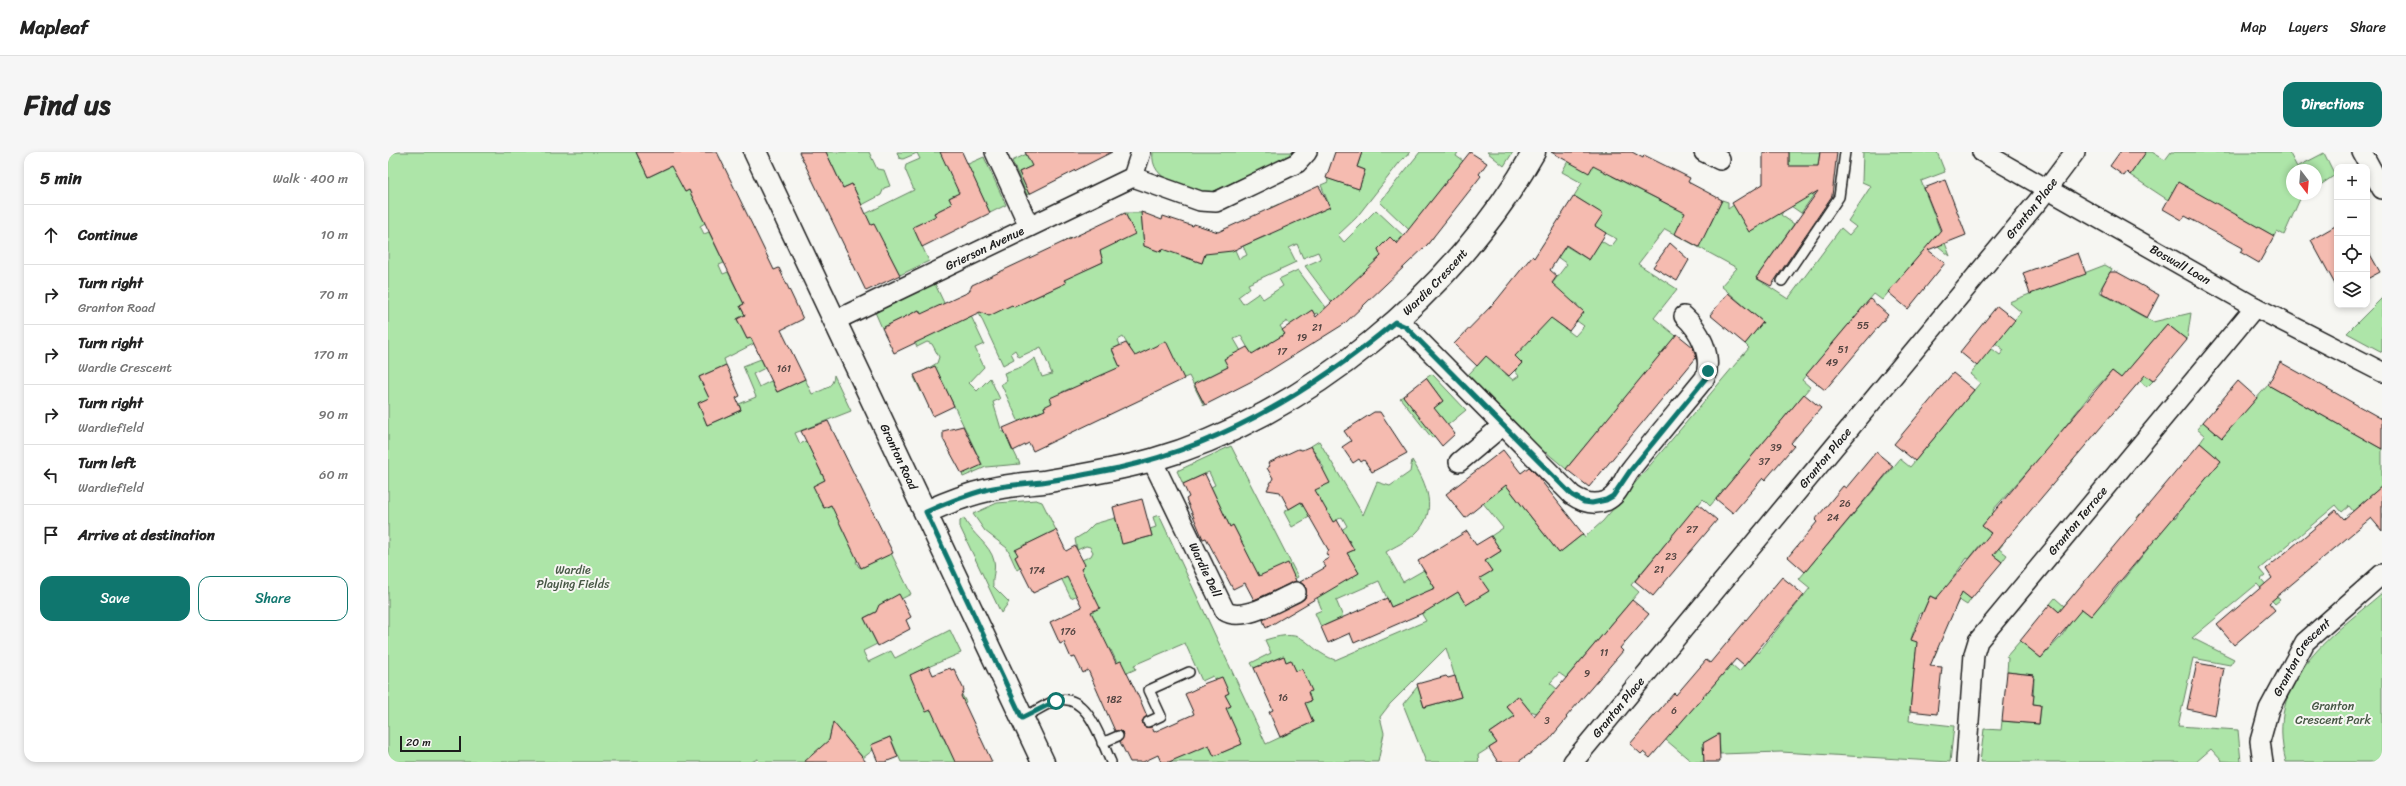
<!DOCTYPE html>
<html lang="en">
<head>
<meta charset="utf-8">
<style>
	:root { --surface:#fff; --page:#f6f6f6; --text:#222; --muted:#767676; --line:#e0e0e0; --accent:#0f766e }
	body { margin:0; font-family:Sriracha,sans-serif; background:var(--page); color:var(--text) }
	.controls { position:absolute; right:12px; top:12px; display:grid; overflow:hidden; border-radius:8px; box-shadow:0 2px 6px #0003 }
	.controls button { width:36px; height:36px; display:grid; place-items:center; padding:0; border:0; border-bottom:1px solid var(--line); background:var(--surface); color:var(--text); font:20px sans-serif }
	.compass { position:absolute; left:1898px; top:12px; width:36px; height:36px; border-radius:50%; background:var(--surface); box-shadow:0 2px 6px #0003; rotate:164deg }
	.scale { position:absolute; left:12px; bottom:10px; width:61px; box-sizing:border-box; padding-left:4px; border:2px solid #1c1c1c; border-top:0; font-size:11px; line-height:14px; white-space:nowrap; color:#1c1c1c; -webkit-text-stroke:3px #f6f6f2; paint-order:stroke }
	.stop { position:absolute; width:12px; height:12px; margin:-9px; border:3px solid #0f766e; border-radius:50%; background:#fff }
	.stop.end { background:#0f766e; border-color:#fff; box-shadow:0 1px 4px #0008 }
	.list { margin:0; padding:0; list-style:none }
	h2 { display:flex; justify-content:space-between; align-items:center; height:52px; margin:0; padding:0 16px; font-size:17px }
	h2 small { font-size:13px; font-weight:400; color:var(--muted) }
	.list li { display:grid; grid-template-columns:26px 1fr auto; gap:12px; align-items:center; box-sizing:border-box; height:60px; padding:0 16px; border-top:1px solid var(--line) }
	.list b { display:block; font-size:15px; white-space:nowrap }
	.list p { margin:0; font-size:13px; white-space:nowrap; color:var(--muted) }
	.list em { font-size:13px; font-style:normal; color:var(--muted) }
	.actions { display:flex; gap:8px; padding:12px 16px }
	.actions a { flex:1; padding:9px 0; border:1px solid var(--accent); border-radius:12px; text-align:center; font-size:14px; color:var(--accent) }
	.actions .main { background:var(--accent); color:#fff }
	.icon { flex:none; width:22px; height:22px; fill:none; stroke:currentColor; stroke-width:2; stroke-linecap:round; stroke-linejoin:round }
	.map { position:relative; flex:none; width:1994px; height:610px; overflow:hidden; border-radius:12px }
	header { display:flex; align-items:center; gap:24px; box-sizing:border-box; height:56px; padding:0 20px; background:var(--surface); border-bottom:1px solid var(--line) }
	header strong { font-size:19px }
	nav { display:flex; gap:22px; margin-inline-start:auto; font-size:14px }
	.intro { display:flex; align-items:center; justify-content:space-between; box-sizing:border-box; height:96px; padding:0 24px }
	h1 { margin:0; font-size:28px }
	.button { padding:10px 18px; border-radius:12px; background:var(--accent); color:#fff; font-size:14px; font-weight:700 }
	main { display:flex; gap:24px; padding:0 24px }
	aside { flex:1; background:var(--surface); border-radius:12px; box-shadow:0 2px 6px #0003 }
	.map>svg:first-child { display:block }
	.green { fill:#ade5a8; stroke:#648062 }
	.building { fill:#f5bbb0; stroke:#1c1c1c }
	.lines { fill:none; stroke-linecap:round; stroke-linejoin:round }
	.service-casing { stroke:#1c1c1c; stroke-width:12 }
	.minor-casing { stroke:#1c1c1c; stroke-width:22 }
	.tertiary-casing { stroke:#1c1c1c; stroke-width:25 }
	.primary-casing { stroke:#1c1c1c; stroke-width:25 }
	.service { stroke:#f6f6f2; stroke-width:9 }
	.minor { stroke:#f6f6f2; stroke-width:19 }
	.tertiary { stroke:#f6f6f2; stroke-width:22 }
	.primary { stroke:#f6f6f2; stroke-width:22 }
	.route { stroke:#0f766e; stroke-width:5 }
	.labels { text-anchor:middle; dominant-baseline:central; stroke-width:4; stroke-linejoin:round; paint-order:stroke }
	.number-label { font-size:10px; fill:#524441 }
	.street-label { font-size:12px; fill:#1c1c1c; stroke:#f6f6f2 }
	.park-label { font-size:12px; fill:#485846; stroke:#f6f6f2 }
</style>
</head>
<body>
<header>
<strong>Mapleaf</strong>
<nav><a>Map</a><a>Layers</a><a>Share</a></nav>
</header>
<div class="intro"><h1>Find us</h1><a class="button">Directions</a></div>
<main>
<aside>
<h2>5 min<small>Walk · 400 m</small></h2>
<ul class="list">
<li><svg class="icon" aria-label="ahead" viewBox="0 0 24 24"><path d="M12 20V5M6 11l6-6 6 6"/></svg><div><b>Continue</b></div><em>10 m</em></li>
<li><svg class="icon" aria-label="right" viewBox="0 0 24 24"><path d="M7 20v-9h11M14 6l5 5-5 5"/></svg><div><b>Turn right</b><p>Granton Road</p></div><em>70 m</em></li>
<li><svg class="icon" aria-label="right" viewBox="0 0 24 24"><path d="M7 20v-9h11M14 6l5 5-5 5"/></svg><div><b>Turn right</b><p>Wardie Crescent</p></div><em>170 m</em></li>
<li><svg class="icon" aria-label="right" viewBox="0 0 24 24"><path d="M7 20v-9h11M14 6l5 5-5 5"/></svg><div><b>Turn right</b><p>Wardiefield</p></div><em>90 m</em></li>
<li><svg class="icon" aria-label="left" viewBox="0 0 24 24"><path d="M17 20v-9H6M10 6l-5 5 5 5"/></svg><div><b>Turn left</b><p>Wardiefield</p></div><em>60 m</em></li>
<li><svg class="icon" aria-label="arrive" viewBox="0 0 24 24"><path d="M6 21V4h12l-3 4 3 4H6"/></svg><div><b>Arrive at destination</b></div></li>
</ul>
<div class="actions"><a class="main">Save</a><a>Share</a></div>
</aside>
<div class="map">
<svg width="1994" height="610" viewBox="0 0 1994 610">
	<rect width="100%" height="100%" fill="#f6f6f2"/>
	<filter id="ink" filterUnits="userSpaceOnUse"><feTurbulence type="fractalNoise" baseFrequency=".025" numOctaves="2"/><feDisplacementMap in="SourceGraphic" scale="8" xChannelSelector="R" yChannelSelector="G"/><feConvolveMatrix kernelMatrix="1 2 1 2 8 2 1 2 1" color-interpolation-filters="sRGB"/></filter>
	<g filter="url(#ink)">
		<!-- green -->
		<g class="green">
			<path d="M0 0H248L251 7 257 4 263 15 257 19 260 25 288 12 297 40 301 38 317 71 312 74 316 82 321 80 336 111 331 113 335 122 340 120 356 152 352 154 355 160 360 161 349 167 359 187 370 182 373 188 336 207 338 213 311 225 321 246 310 251 319 273 353 258 351 252 368 245 355 214 373 207 377 216 365 222 371 235 383 229 389 240 417 227 424 242C434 238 446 236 446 223L463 259 407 281 412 292 418 289 437 328 426 334 436 356 448 351 454 376 470 407 468 410 471 415H475L503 401 523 442 476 466 489 492 475 499 480 510 503 499 507 506 562 478 573 501 526 521 538 559 574 543 578 550 569 554 557 579 553 581 559 593 562 591 572 610H513L502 585 483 593 485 598 475 606 450 576 443 580 442 583 445 587 435 593 426 610H371L370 607 363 610H0Z"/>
			<polygon points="438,0 481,0 489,17 496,18 502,34 496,36 493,43 474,53 464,32 455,36"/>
			<polygon points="509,0 559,0 580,12 596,5 618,53 602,61 589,33 561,46 564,52 546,61 556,83 540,68 525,75 541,109 512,123 500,100 488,105 469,66 526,38 517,17 518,13 532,7 529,1 515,7 511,6"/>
			<polygon points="643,0 664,5 631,20 641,42 639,43 624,9"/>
			<path d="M765 0H910L820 42C799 35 761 30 765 0Z"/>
			<polygon points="974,0 1022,0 1016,7 1015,6 968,66 950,83 956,90 988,58 1032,99 1030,101 1015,84 1008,91 1002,85 990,97 993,104 958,169 917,114 933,107 930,100 915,106 909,92 901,96 908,110 860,132 862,136 850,145 855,152 871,141 875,147 895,134 891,127 910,118 952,174 933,167 929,161 926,162 924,158 904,177 899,169 892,174 897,182 864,203 853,184 846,187 853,199 840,215 814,228 810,239 816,254 801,224 796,226 749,208 735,185 730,188 732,193 724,198 732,215 687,244 683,236 674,240 678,249 656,255 660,265 657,266 653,259 645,263 637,283 613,232 619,229 616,221 636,214 647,206 654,225 664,222 653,195 631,205 627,198 623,201 626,207 615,213 589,157 619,142 626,155 678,131 672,117 687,110 677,89 682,86 697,118 715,110 712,99 743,74 737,61 757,61 754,69 756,94 773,100 777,89 793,104 814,111 822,88 840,82 851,107 859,103 855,94 883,82 880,74 888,70 882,56 891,52 900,73 942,55 933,33 940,30 939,26 971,37 977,18 969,15"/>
			<polygon points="1032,0 1070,0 1068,4 1075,9 1027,70 1046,84 1038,94 992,50"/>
			<polygon points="1099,0 1125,0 1116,14"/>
			<path d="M1213 0H1237L1224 24 1287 56 1309 39 1290 76 1320 77 1334 48 1340 50V57L1401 14V0H1432L1427 41 1413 61 1400 52 1393 63 1406 72 1368 126 1400 147 1453 76 1461 83 1468 75 1460 69 1483 34 1474 30 1475 0H1549L1557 20 1533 29 1562 104 1544 89 1494 148 1486 142 1414 228 1422 235 1322 354 1315 347 1243 433 1251 440 1244 448 1178 526 1171 521 1162 531 1169 537 1149 561 1142 559 1130 544 1118 554 1135 574 1115 572 1102 581 1109 591 1090 603 1091 610H1038L1015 552 1030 534 1036 555 1073 545 1058 496 1002 552 992 565 996 581 990 610H781L819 590 826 604 854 592 836 558 843 554 837 543 841 541 829 526 826 527 825 524 814 529 797 491 746 513 748 517 708 535 731 515 723 498 714 502 687 467 711 456 703 437 683 446 673 426 694 417V408L703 404 705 400 702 395 698 394 689 398 687 387 697 381 706 372 727 366 735 392 764 384 762 377 768 375 765 365 771 363 878 592 925 570 917 551 923 549 920 540 923 538 914 517 908 519 903 508 898 510 895 504 866 516 863 511 883 501 877 488C922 474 914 496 947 508L1038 469 1024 446 1003 455 991 429 948 448 955 465 933 475 927 461 934 458 928 443 971 421 959 401 966 398 961 388 941 399 951 380 959 374 954 365 945 370 937 356 904 375 896 360 918 347 936 316 923 294 931 289 975 363 989 330 1002 334 1022 320 1024 308C1039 332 1051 360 1027 382 1018 390 1007 394 998 400L1015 430 1036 418 1055 449 1070 440 1078 453 1100 439 1092 426 1104 419 1097 409 1113 399 1103 384 1115 376 1095 351 1118 333 1171 401 1195 382 1197 385 1215 369 1361 196 1357 192 1375 170 1333 134 1349 116 1277 77 1250 112 1289 137 1266 166 1288 184 1178 317 1158 300 1154 305 1079 224 1099 203 1108 214 1125 228 1131 224 1127 219 1134 211 1124 201 1151 148 1166 168 1187 184 1196 174 1189 169V152L1160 137 1179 112 1154 94 1156 91 1173 101 1178 94 1201 108 1210 93 1202 82 1223 95 1229 87 1206 75 1214 62 1186 44 1194 31 1174 20 1180 9Z"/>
			<polygon points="1758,0 1764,0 1777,8 1783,0 1901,0 1909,15 1936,1 1947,23 1928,36 1928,18 1904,18 1904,42 1919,42 1912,47 1896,83 1889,79 1886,84 1790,31 1780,48 1742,23"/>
			<polygon points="1717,113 1724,117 1711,140 1765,170 1803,161 1799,188 1779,172 1745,212 1765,229 1759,235 1752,229 1746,236 1724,219 1705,239 1665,290 1686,308 1675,320 1654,303 1605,358 1606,360 1594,374 1615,392 1611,397 1619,403 1614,410 1592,393 1581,407 1579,406 1562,430 1583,447 1579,453 1571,448 1567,455 1542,444 1534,462 1532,461 1523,487 1549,498 1546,505 1528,500 1521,569 1566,574 1562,610 1393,600 1332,602 1331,582 1315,591 1316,610 1304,610 1259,572 1273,556 1292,571 1343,513 1351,520 1368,500 1370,501 1422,436 1411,427 1512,307 1522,315 1592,231 1582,222 1603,196 1612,203 1616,198 1607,191 1633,160 1621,150"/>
			<polygon points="547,132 566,172 583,164 596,192 587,196 596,215 581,231 589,239 602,226 612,247 605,250 614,280 627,279 619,285 632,312 598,315 575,325 574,322 594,312 555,231 533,240 526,225 549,211 551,205 544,192 539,190 529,195 524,183 531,158 494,176 487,160"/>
			<polygon points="1994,146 1994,200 1959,181"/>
			<polygon points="1044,222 1078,258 1044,286 1012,246 1015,244 1033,266 1055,249 1038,226"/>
			<polygon points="1880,233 1994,297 1994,334 1965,359 1961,354 1954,360 1948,353 1871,417 1877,424 1873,427 1892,448 1887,452 1869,432 1804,486 1846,507 1842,513 1805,506 1790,574 1850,578 1853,610 1834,609 1823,597 1808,610 1592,610 1596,577 1613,578 1614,569 1651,572 1653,553 1645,552 1646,523 1619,520 1620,506 1618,505 1632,489 1653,506 1673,485 1683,470 1662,452 1667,446 1676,454 1682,447 1703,464 1715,449 1717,450 1763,393 1742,375 1752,362 1773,380 1786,365 1788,366 1792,357 1833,309 1812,291 1817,284 1809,277 1815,270 1834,286"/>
			<polygon points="843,294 910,425 906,427 871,425 845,373 842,375 823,335 827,333 821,320 795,332 789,319"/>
			<polygon points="648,348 654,350 668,378 628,398 630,403 627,405 631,413 635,414 629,418 619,396 597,379 585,362 609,351"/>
			<path d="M576 366C583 382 603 393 606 409 608 417 604 425 605 434L621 450 613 461 572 375V369Z"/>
			<path d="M1994 441V610H1898C1877 528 1939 488 1994 441Z"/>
		</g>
		<!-- building -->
		<g class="building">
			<polygon points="248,0 329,0 386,118 391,116 415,167 393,178 417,227 389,240 363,186 359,187 349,167 357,163 352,154 356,152 301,38 297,40 283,14 260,25"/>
			<polygon points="411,0 438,0 455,36 464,32 483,73 486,72 512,123 478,139"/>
			<polygon points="552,0 574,0 602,61 534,95 525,75 548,64 546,61 564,52 561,46 571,41"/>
			<polygon points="637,0 724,0 641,42 631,20 644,14"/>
			<polygon points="947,0 974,0 969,15 977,18 971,37 938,26"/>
			<polygon points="1082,0 1099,11 1091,22 1093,24 1039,93 956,172 868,227 817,253 806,232 840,215 836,207 859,195 864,202 897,182 894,178 924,158 928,165 993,104 990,97 1002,85 1009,92"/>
			<polygon points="1163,0 1244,0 1255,6 1256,3 1302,26 1300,30 1334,48 1311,95 1287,82 1297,61 1205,14 1201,21"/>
			<polygon points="1375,0 1401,0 1401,14 1430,14 1432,0 1449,0 1444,44 1383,134 1368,126 1430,39 1361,80 1344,51 1375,32"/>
			<polygon points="1732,0 1758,0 1742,23 1739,20 1736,24 1722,14"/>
			<polygon points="1557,28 1578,83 1540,98 1557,111 1520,157 1500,140 1553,78 1536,36"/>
			<polygon points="1790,30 1886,84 1871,111 1852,100 1855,96 1797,64 1794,68 1775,57"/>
			<polygon points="931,34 942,55 844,99 817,102 814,111 774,97 773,100 756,94 753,60 774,68 775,64 805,74 806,72 830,80"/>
			<polygon points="1186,44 1215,62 1207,74 1218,81 1201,108 1178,93 1162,118 1169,124 1164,131 1196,160 1181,179 1163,166 1127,204 1134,211 1121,224 1098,204 1089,214 1066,192 1108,149 1144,104 1146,106"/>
			<polygon points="737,61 747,82 712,99 715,110 676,128 678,131 626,155 624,153 601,164 592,160 506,201 494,176 531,158 533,162 581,140 584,133"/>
			<polygon points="1949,73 1949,136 1923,88"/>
			<polygon points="1282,91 1301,108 1289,129 1265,115"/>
			<polygon points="1979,97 1992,120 1979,127"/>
			<polygon points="1690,101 1698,122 1642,142 1635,121"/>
			<polygon points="1722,120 1729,120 1771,143 1759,166 1714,141 1714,135"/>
			<polygon points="1340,141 1375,170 1357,192 1322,163"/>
			<polygon points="1482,147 1500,163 1437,238 1418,223"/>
			<polygon points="1609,154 1627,168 1589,214 1572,200"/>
			<polygon points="1779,172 1799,188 1765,229 1757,223 1605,403 1614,410 1583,447 1574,440 1542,514 1554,515 1549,562 1522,559 1529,490 1523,488 1542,444 1548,447 1603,381 1594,374 1724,219 1733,226"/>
			<polygon points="1289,182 1305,195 1308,206 1201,335 1178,317"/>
			<polygon points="778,189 796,227 645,299 641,291 625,299 615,276 657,258 656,255 664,251 662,246 732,215 724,197 738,191 747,204"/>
			<polygon points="1892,210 1994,267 1994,297 1880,233"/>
			<polygon points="338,213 352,244 348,246 353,258 319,273 310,251 321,246 311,225"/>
			<polygon points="547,214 566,254 545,264 526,223"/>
			<polygon points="1565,221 1586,238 1527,309 1506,292"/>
			<polygon points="1038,226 1055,249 1046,256 1067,282 1054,294 1015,244"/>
			<polygon points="1850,229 1869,246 1834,286 1815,270"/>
			<polygon points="1416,242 1433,256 1403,291 1406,294 1377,328 1375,326 1345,361 1328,347"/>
			<polygon points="986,260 992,260 1019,301 984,320 976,308 973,310 971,307 965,311 954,295 963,289 956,279"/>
			<polygon points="440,269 505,401 473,416 443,353 436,356 425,334 437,328 413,279"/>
			<polygon points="575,274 594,313 574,322 555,287 555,279"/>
			<polygon points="1812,291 1833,309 1703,464 1694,457 1653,506 1632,489 1662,452 1671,460"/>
			<polygon points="923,294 942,331 927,338 945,370 949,368 966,398 959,401 971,421 878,476 875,468 917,446 918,435 912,430 938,415 934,410 941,406 938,401 941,399 913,350 901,357 892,340 879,338 885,326 879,316 882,314 880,311 910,297 914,298"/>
			<polygon points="1115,298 1133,321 1141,315 1147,321 1195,382 1171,401 1118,333 1077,366 1058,342"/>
			<polygon points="1488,300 1505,314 1417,420 1400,405 1429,370 1427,368 1455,334 1458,336"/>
			<polygon points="817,322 842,375 845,373 871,424 900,411 908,429 866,448 857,431 845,437 818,386 815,387 798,347 801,345 795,332"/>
			<polygon points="1994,334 1994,379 1983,366 1881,451 1887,458 1846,493 1829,473 1884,426 1878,417 1948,358 1956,367"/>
			<polygon points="754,347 764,384 734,392 725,355"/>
			<polygon points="1310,352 1329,368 1265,444 1247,429"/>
			<polygon points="668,378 678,399 687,394 697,413 693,417 712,456 703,460 728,511 733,509 753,550 759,564 754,569 756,575 764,575 766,580 806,562 797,542 816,533 815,532 834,525 841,541 837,543 843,554 838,556 854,592 826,604 821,593 781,610 773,610 770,603 755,610 742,610 732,590 736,582 733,579 727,579 700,518 695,521 687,505 683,506 676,490 672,492 662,470 694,455 679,425 645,441 627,405 630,403 627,398"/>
			<polygon points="1079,379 1088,393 1103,384 1113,399 1097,409 1104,419 1092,426 1101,439 1078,453 1070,440 1037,460 966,491 962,481 940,491 933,475 999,446 1003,455 1047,436 1030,409"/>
			<polygon points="1394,425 1416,443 1356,514 1348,507 1262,606 1255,600 1253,602 1242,592 1286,541 1288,543 1318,508 1322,511"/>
			<polygon points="511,442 523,465 518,468 522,477 490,494 476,466 488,460 491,453"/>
			<polygon points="1244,448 1261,462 1232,496 1235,499 1178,565 1179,566 1161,588 1130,610 1110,610 1101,596 1109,591 1102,581 1127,564 1118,554 1130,544 1146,564"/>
			<polygon points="896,504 898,510 903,508 908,519 914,517 924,539 920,540 923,549 917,551 925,570 892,585 881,560 885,558 866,516"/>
			<polygon points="1809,511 1836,516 1827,563 1799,557"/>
			<polygon points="541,514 545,523 562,516 563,518 566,517 576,538 573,544 604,610 567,610 543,558 538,560 522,523"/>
			<polygon points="1619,520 1646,523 1644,543 1646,543 1645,552 1653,553 1651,572 1614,569"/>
			<polygon points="1058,524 1060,526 1067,524 1073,545 1036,555 1029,532"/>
			<polygon points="445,570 478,610 416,610 441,588"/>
			<polygon points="1331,582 1332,610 1316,610 1315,591"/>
			<polygon points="502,585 510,605 497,610 490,610 483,593"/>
		</g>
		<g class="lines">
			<!-- service casing -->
			<g class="service-casing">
				<g id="service">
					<polyline points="1394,129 1451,45 1457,0"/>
					<path d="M634 566C645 561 656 553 667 549 699 538 713 589 723 610"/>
					<polyline points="760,570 773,564 761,538 801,520"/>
					<polyline points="714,591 730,584"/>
				</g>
			</g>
			<!-- minor casing -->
			<g class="minor-casing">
				<g id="minor">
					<polyline points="607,0 641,74"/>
					<polyline points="753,0 745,25 812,49 828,50 909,11 919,0"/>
					<polyline points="1316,0 1332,8"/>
					<path id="s1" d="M1594 0 1867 155 1994 220"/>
					<polyline points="1974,0 1994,37"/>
					<path id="s2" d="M448 168 745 25"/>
					<path d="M1007 170 1018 175 1184 343C1194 350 1205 354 1218 349 1231 343 1234 329 1242 318 1266 287 1292 257 1317 226 1325 204 1312 178 1296 164"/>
					<path id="s3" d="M764 308 837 459C854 471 891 448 908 440"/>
					<polyline points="1071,310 1114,274"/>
					<path id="s4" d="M1185 610 1651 48 1687 0"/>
					<path id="s5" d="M1578 610 1586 502 1590 489 1867 155"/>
					<path id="s6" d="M1875 610 1872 589 1881 557 1917 490 1994 422"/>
				</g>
			</g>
			<!-- tertiary casing -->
			<g class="tertiary-casing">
				<g id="tertiary">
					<path id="s7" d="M538 360C558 351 578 343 600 338 618 333 637 332 655 330 691 324 728 318 764 308 917 265 1069 138 1146 0"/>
				</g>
			</g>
			<!-- primary casing -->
			<g class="primary-casing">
				<g id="primary">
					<path id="s8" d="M367 0 655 610"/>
				</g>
			</g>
			<!-- service -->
			<use href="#service" class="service"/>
			<!-- minor -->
			<use href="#minor" class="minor"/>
			<!-- tertiary -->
			<use href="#tertiary" class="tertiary"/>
			<!-- primary -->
			<use href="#primary" class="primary"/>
		</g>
	</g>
	<g class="lines" filter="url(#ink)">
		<!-- route -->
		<path class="route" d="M668 549 634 566 538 360C558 351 579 343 600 337 618 333 636 332 654 330 680 326 706 321 731 316 834 293 927 237 1007 170L1018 175 1184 343 1196 350 1204 351 1218 348 1225 344 1242 319 1318 226 1320 219"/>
	</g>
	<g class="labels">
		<!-- number labels -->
		<g class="number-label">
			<text x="1475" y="174">55</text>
			<text x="929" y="176">21</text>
			<text x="914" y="186">19</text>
			<text x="1455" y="198">51</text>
			<text x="894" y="200">17</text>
			<text x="1444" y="211">49</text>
			<text x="396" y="217">161</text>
			<text x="1388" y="296">39</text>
			<text x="1376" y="310">37</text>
			<text x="1457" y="352">26</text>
			<text x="1445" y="366">24</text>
			<text x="1304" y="378">27</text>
			<text x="1283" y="405">23</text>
			<text x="1271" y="418">21</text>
			<text x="649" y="419">174</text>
			<text x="680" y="480">176</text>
			<text x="1216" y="501">11</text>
			<text x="1199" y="522">9</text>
			<text x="895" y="546">16</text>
			<text x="726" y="548">182</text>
			<text x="1286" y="559">6</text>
			<text x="1159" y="569">3</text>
		</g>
		<!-- street labels -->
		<g class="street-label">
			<text stroke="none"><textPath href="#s4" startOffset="719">Granton Place</textPath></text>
			<text stroke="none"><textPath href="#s2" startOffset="165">Grierson Avenue</textPath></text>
			<text stroke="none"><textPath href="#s1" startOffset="228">Boswall Loan</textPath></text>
			<text stroke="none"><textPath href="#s7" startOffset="571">Wardie Crescent</textPath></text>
			<text stroke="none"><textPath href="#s8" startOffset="337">Granton Road</textPath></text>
			<text stroke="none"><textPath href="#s4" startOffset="395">Granton Place</textPath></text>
			<text stroke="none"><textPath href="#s5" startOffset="278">Granton Terrace</textPath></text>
			<text stroke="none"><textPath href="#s3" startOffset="122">Wardie Dell</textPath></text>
			<text stroke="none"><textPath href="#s6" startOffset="116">Granton Crescent</textPath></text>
			<text stroke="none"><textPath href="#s4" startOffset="71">Granton Place</textPath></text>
		</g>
		<!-- park labels -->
		<g class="park-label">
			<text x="185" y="418">Wardie<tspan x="185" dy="14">Playing Fields</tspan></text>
			<text x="1945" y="554">Granton<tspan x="1945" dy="14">Crescent Park</tspan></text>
		</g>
	</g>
</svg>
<div class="controls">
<button>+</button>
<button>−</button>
<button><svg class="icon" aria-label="locate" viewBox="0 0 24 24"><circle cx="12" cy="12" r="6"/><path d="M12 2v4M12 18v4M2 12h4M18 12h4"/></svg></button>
<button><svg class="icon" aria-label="layers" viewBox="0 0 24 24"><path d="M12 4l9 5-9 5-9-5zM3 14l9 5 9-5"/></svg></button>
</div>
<svg class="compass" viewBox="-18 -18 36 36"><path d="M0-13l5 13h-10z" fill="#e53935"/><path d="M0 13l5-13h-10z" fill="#767676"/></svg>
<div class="scale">20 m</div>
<div class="stop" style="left:668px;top:549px"></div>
<div class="stop end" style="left:1320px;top:219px"></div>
</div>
</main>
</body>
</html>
